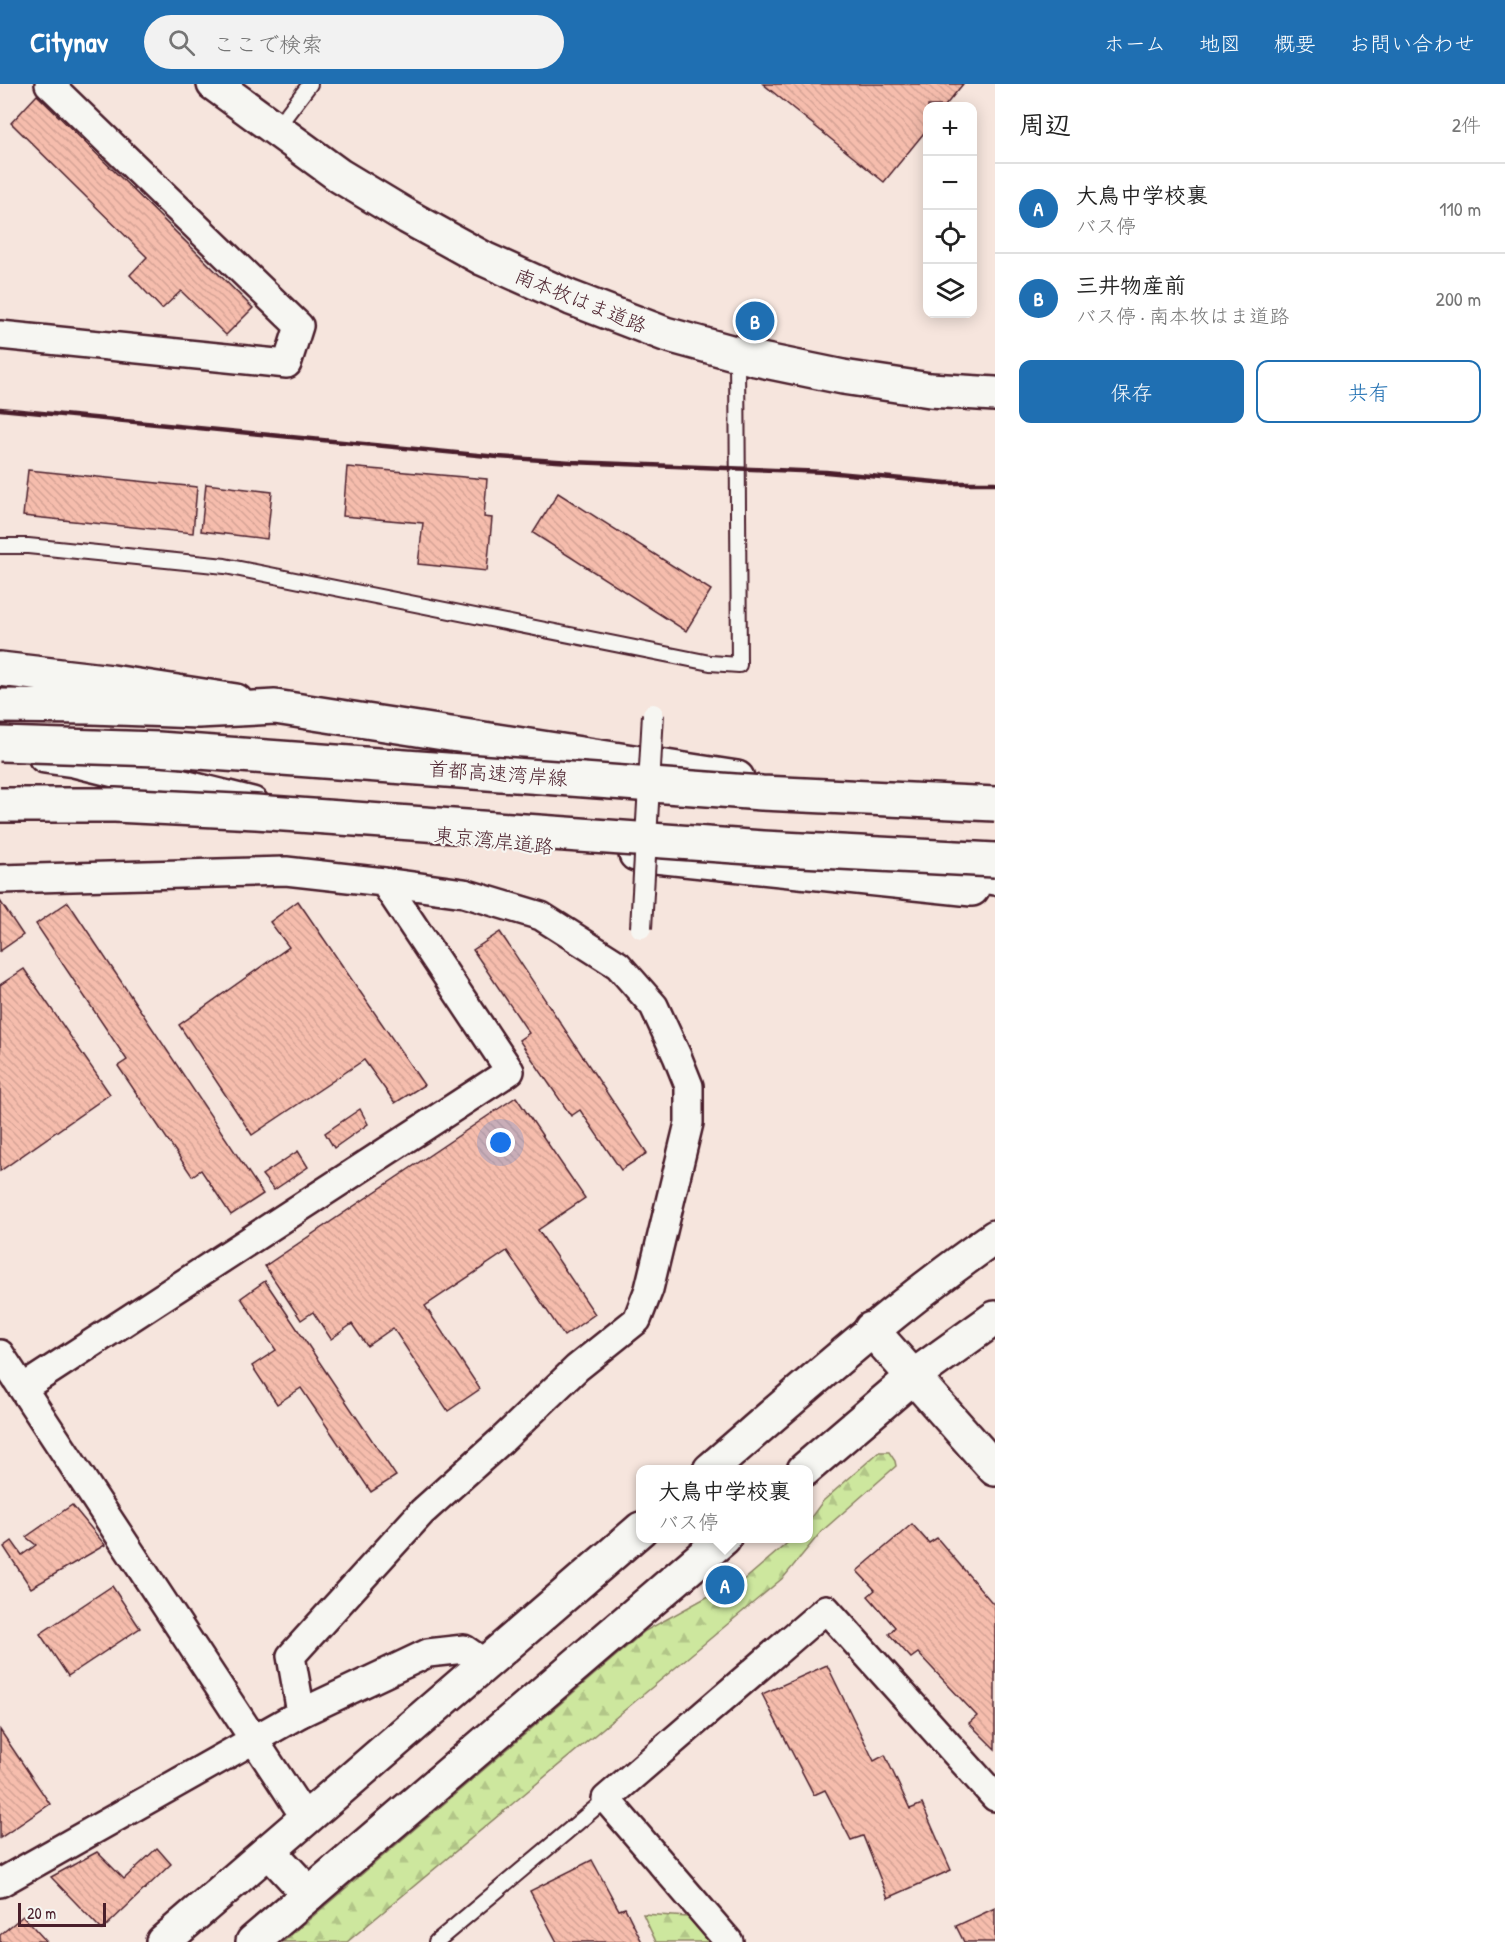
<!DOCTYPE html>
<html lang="ja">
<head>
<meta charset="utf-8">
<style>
	:root { --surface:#fff; --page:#f2f2f2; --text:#222; --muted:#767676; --line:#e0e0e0; --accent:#1f6fb2 }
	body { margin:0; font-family:"Patrick Hand","Klee One",sans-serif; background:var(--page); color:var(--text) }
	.controls { position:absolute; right:18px; top:18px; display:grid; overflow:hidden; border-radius:12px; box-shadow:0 3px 15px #0003 }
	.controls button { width:54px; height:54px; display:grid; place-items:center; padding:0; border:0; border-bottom:2px solid var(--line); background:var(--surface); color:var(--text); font:30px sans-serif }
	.scale { position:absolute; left:18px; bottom:15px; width:88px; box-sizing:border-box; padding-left:6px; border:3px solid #4a1f2b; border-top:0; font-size:16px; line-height:21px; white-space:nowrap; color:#4a1f2b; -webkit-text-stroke:4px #f6f6f2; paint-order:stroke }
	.you { position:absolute; left:501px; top:1059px; width:21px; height:21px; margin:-15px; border:4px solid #fff; border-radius:50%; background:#1a73e8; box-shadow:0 0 0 9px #1a73e833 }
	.badge { display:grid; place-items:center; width:39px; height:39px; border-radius:50%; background:var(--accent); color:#fff; font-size:20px; font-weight:700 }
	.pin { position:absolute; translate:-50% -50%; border:3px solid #fff; box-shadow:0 2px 6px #0006 }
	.popup { position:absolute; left:636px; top:1381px; width:177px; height:78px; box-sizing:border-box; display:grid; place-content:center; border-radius:12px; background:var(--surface); filter:drop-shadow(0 2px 4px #0005); font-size:20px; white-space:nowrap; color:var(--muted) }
	.popup b { font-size:22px; color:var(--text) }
	.popup::after { content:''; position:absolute; left:50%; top:100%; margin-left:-12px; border:12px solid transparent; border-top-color:var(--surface) }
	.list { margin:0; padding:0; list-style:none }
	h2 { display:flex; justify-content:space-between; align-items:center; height:78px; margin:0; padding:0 24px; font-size:26px }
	h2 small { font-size:20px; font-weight:400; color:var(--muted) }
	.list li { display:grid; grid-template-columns:39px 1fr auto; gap:18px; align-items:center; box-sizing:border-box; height:90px; padding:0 24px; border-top:2px solid var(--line) }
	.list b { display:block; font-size:22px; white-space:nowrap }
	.list p { margin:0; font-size:20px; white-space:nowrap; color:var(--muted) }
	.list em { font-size:20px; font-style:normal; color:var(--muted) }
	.actions { display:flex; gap:12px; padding:18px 24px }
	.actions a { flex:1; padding:14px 0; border:2px solid var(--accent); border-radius:12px; text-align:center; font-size:21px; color:var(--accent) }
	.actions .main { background:var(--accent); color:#fff }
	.icon { flex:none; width:33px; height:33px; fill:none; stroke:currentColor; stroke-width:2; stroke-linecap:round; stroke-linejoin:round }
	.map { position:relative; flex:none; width:995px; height:1858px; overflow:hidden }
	header { display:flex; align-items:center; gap:36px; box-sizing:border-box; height:84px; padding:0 30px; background:var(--accent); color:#fff }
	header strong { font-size:28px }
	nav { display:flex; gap:33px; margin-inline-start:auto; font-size:21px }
	.search { width:420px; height:54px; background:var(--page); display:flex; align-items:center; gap:15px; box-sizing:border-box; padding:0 21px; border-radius:33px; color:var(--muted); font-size:22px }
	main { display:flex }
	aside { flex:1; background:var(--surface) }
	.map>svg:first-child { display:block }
	.forest { fill:url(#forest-firs); stroke:#8c8364; stroke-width:1.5 }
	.building { fill:url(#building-back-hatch); stroke:#4a1f2b; stroke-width:1.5 }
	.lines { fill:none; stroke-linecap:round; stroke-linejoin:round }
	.service-casing { stroke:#4a1f2b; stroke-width:18 }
	.minor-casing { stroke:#4a1f2b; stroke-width:32 }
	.tertiary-casing { stroke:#4a1f2b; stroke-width:38 }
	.trunk-casing { stroke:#4a1f2b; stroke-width:38 }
	.motorway-casing { stroke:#4a1f2b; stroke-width:38 }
	.service { stroke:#f6f6f2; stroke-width:14 }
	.minor { stroke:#f6f6f2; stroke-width:27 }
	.tertiary { stroke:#f6f6f2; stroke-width:33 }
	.trunk { stroke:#f6f6f2; stroke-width:33 }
	.motorway { stroke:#f6f6f2; stroke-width:33 }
	.rail { stroke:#4a1f2b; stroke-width:4.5 }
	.pedestrian-bridge-casing { stroke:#4a1f2b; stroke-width:24; stroke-linecap:butt }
	.motorway-bridge-casing { stroke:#4a1f2b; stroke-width:38; stroke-linecap:butt }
	.pedestrian-bridge { stroke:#f6f6f2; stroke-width:20 }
	.motorway-bridge { stroke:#f6f6f2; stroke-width:33 }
	.labels { text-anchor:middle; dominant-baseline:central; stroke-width:4.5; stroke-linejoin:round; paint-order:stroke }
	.street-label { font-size:20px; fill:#4a1f2b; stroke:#f6f6f2 }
</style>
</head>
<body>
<header>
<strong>Citynav</strong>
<div class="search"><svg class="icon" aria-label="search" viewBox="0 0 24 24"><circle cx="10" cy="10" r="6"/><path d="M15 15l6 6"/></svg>ここで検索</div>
<nav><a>ホーム</a><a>地図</a><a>概要</a><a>お問い合わせ</a></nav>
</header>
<main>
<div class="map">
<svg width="995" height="1858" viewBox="0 0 995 1858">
	<defs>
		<pattern id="forest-firs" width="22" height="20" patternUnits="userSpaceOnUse" patternTransform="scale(1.5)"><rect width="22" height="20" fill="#cde79e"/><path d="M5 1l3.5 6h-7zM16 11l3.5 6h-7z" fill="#b2c688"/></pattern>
		<pattern id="building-back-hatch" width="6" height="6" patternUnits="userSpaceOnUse" patternTransform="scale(1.5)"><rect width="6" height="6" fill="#f6bdad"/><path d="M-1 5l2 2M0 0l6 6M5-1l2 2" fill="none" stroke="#d4a295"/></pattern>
	</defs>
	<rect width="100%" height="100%" fill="#f6e5dd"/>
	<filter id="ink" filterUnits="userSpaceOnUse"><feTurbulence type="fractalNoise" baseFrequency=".0167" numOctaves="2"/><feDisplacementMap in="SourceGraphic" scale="12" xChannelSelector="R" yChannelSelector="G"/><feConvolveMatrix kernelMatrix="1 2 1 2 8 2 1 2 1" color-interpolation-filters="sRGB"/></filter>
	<g filter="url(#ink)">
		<!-- forest -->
		<g class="forest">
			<polygon points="879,1368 889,1368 895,1377 896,1382 821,1448 784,1493 347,1858 283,1858 645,1547 716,1508 722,1515 792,1455 809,1454 809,1436 823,1417"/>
			<polygon points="643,1830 688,1833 710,1858 656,1858"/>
		</g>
		<!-- building -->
		<g class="building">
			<polygon points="763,0 963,0 945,22 928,22 928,44 884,98"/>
			<polygon points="37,11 253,224 226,251 181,207 162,225 130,191 147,173 11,39"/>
			<polygon points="749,230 764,234 762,240 748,236"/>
			<polygon points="347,383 487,395 484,433 492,434 487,487 418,480 423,439 343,432"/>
			<polygon points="28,386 197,403 193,449 23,432"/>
			<polygon points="206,400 272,408 267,455 201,447"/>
			<polygon points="558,409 711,506 686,547 533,449"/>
			<polygon points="0,817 23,851 0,867"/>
			<polygon points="298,817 424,1001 395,1019 364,976 252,1051 179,941 289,863 270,838"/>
			<polygon points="68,818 263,1110 231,1131 201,1086 192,1092 118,982 127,976 36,840"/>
			<polygon points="500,848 647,1069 621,1086 580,1026 571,1032 519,956 529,949 473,866"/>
			<polygon points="24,885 110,1010 0,1087 0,901"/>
			<polygon points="516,1013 585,1114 538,1146 595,1230 564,1252 507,1167 425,1222 480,1305 448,1327 393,1244 367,1262 352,1240 331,1255 313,1228 301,1236 265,1182"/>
			<polygon points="360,1025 368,1040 334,1064 325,1049"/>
			<polygon points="298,1067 308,1083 274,1106 262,1091"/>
			<polygon points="265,1197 396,1392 371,1408 301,1304 277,1320 252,1282 276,1266 241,1214"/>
			<polygon points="72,1421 105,1461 31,1504 4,1463 12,1457 22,1471 36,1461 26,1453"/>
			<polygon points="912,1440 929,1459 937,1454 995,1522 995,1665 969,1639 977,1632 918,1569 911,1574 889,1550 895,1543 868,1512 875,1506 857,1487"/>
			<polygon points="729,1493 734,1499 722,1509 717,1504"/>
			<polygon points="112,1502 140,1544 68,1592 40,1550"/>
			<polygon points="827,1581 874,1677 885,1671 910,1725 922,1720 951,1786 888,1814 863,1752 851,1756 825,1706 814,1711 762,1610"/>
			<polygon points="0,1646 50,1720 0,1754"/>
			<polygon points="157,1764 171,1780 102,1846 51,1793 97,1768 124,1795"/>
			<polygon points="592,1776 619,1826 625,1824 642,1858 557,1858 530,1807"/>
			<polygon points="995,1824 995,1858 964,1858 956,1842"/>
			<polygon points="23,1832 46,1857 0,1858 0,1851"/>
		</g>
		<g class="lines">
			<!-- service casing -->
			<g class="service-casing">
				<g id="service">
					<polyline points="275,46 310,0"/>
					<polyline points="0,462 28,462 225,482 710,579 739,581 737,271"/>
					<polyline points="436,1858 606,1715"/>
				</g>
			</g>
			<!-- minor casing -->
			<g class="minor-casing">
				<g id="minor">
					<polyline points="0,251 287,280 299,242 49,0"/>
					<polyline points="0,795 286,787 384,798 510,987 23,1304"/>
					<polyline points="0,1270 306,1735"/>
					<polyline points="301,1629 291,1572 422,1428 502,1356 577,1284 637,1236 649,1205 689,1039 689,1002 677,972 654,922 618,881 541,832 464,809 384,798"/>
					<polyline points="0,1799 301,1629 428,1569 464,1565 486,1580"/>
					<polyline points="729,1858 606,1715 826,1525 995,1713"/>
				</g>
			</g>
			<!-- tertiary casing -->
			<g class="tertiary-casing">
				<g id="tertiary">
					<polyline points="214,0 340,92 408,133 484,175 571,214 665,250 756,275 843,293 930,306 995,310"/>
					<polyline points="0,585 112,598 236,617"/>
					<polyline points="871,1245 995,1385"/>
					<path d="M710 1386C803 1305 894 1223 995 1153"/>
					<polyline points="804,1386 914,1292 995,1234"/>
					<polyline points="269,1767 309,1810"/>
					<polyline points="163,1858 641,1445"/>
					<polyline points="253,1858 724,1454"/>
				</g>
			</g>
			<!-- trunk casing -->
			<g class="trunk-casing">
				<g id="trunk">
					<polyline points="0,622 92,623 198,627 275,623 737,694"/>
					<polyline points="45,672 74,676 252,720"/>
					<polyline points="636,770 972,805"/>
				</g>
			</g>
			<!-- motorway casing -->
			<g class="motorway-casing">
				<polyline id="motorway" points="934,786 995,794"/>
			</g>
			<!-- service -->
			<use href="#service" class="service"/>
			<!-- minor -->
			<use href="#minor" class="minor"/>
			<!-- tertiary -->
			<use href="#tertiary" class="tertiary"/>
			<!-- trunk -->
			<use href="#trunk" class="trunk"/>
			<!-- motorway -->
			<use href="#motorway" class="motorway"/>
			<!-- rail -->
			<polyline class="rail" points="0,325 498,373 571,378 826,388 946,399 995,399"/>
			<!-- pedestrian-bridge casing -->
			<g class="pedestrian-bridge-casing">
				<polyline id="pedestrian-bridge" points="641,844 653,630"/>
			</g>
			<!-- motorway-bridge casing -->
			<g class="motorway-bridge-casing">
				<g id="motorway-bridge">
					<polyline points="0,660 158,665 762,709 995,720"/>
					<polyline points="0,721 115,721 256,728 763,764 995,776"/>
				</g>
			</g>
			<!-- pedestrian-bridge -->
			<use href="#pedestrian-bridge" class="pedestrian-bridge"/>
			<!-- motorway-bridge -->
			<use href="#motorway-bridge" class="motorway-bridge"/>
		</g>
	</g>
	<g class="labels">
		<!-- street labels -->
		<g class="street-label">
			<text transform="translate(581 216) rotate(22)">南本牧はま道路</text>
			<text transform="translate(498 689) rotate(4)">首都高速湾岸線</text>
			<text transform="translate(494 756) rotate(6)">東京湾岸道路</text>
		</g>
	</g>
</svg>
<div class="controls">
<button>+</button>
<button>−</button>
<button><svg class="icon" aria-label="locate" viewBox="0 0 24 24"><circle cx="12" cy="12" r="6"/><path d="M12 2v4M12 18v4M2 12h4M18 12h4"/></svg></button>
<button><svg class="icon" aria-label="layers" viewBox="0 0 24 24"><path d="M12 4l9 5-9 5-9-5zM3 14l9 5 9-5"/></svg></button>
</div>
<div class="scale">20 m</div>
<div class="you"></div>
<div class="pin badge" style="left:725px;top:1501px">A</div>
<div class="popup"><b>大鳥中学校裏</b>バス停</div>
<div class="pin badge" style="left:755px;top:237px">B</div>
</div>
<aside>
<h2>周辺<small>2件</small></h2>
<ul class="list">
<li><span class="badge">A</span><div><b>大鳥中学校裏</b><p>バス停</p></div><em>110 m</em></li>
<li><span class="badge">B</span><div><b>三井物産前</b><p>バス停 · 南本牧はま道路</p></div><em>200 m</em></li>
</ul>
<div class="actions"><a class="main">保存</a><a>共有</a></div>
</aside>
</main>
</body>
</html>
